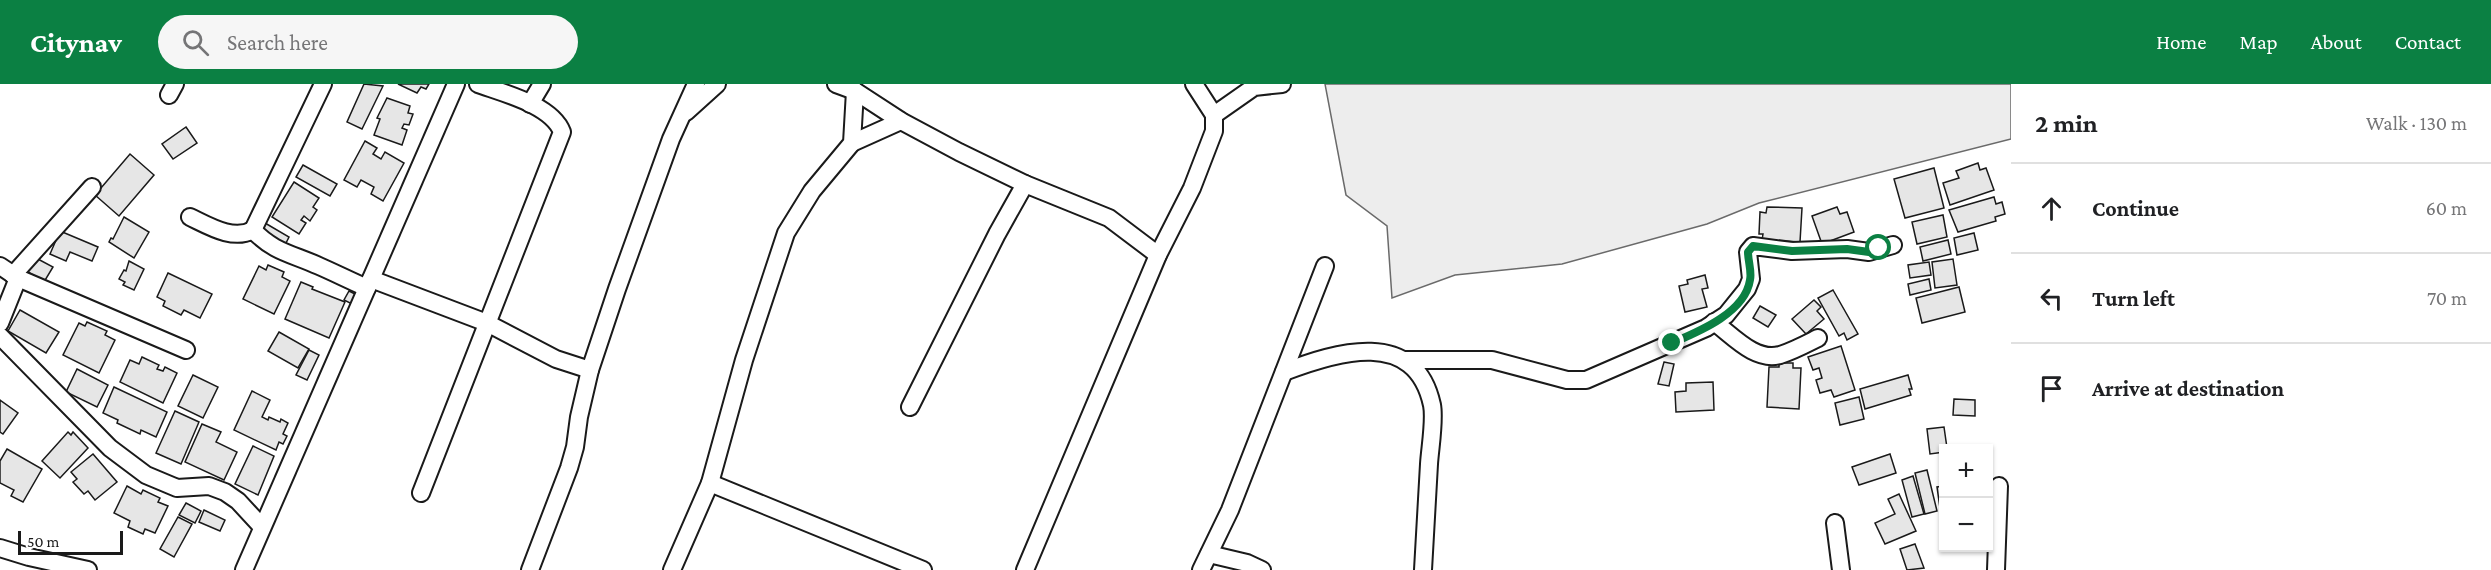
<!DOCTYPE html>
<html lang="en">
<head>
<meta charset="utf-8">
<style>
	:root { --surface:#fff; --page:#f6f6f6; --text:#202124; --muted:#757577; --line:#e0e0e0; --accent:#0b8043 }
	body { margin:0; font-family:"Crimson Pro",serif; background:var(--page); color:var(--text) }
	.controls { position:absolute; right:18px; bottom:18px; display:grid; overflow:hidden; border-radius:0px; box-shadow:0 2px 4px #0004 }
	.controls button { width:54px; height:54px; display:grid; place-items:center; padding:0; border:0; border-bottom:2px solid var(--line); background:var(--surface); color:var(--text); font:30px sans-serif }
	.scale { position:absolute; left:18px; bottom:15px; width:105px; box-sizing:border-box; padding-left:6px; border:3px solid #1a1a1a; border-top:0; font-size:16px; line-height:21px; white-space:nowrap; color:#1a1a1a; -webkit-text-stroke:4px #fff; paint-order:stroke }
	.stop { position:absolute; width:18px; height:18px; margin:-14px; border:4px solid #0b8043; border-radius:50%; background:#fff }
	.stop.end { background:#0b8043; border-color:#fff; box-shadow:0 2px 6px #0008 }
	.list { margin:0; padding:0; list-style:none }
	h2 { display:flex; justify-content:space-between; align-items:center; height:78px; margin:0; padding:0 24px; font-size:26px }
	h2 small { font-size:20px; font-weight:400; color:var(--muted) }
	.list li { display:grid; grid-template-columns:39px 1fr auto; gap:18px; align-items:center; box-sizing:border-box; height:90px; padding:0 24px; border-top:2px solid var(--line) }
	.list b { display:block; font-size:22px; white-space:nowrap }
	.list em { font-size:20px; font-style:normal; color:var(--muted) }
	.icon { flex:none; width:33px; height:33px; fill:none; stroke:currentColor; stroke-width:2; stroke-linecap:round; stroke-linejoin:round }
	.map { position:relative; flex:none; width:2011px; height:486px; overflow:hidden }
	header { display:flex; align-items:center; gap:36px; box-sizing:border-box; height:84px; padding:0 30px; background:var(--accent); color:#fff }
	header strong { font-size:28px }
	nav { display:flex; gap:33px; margin-inline-start:auto; font-size:21px }
	.search { width:420px; height:54px; background:var(--page); display:flex; align-items:center; gap:15px; box-sizing:border-box; padding:0 21px; border-radius:33px; color:var(--muted); font-size:22px }
	main { display:flex }
	aside { flex:1; background:var(--surface) }
	.map>svg:first-child { display:block }
	.built { fill:#ededed; stroke:#6a6a6a; stroke-width:1.5 }
	.building { fill:#e6e6e6; stroke:#1a1a1a; stroke-width:1.5 }
	.lines { fill:none; stroke-linecap:round; stroke-linejoin:round }
	.minor-casing { stroke:#1a1a1a; stroke-width:20 }
	.minor { stroke:#fff; stroke-width:16 }
	.route { stroke:#0b8043; stroke-width:8 }
</style>
</head>
<body>
<header>
<strong>Citynav</strong>
<div class="search"><svg class="icon" aria-label="search" viewBox="0 0 24 24"><circle cx="10" cy="10" r="6"/><path d="M15 15l6 6"/></svg>Search here</div>
<nav><a>Home</a><a>Map</a><a>About</a><a>Contact</a></nav>
</header>
<main>
<div class="map">
<svg width="2011" height="486" viewBox="0 0 2011 486">
	<rect width="100%" height="100%" fill="#fff"/>
	<!-- built -->
	<polygon class="built" points="1325,0 2011,0 2011,55 1759,119 1707,140 1562,180 1455,191 1392,214 1387,142 1346,111"/>
	<!-- building -->
	<g class="building">
		<polygon points="364,0 383,2 362,45 347,38"/>
		<polygon points="398,0 429,0 426,5 421,3 417,9"/>
		<polygon points="387,14 410,22 408,29 413,30 409,41 404,40 402,44 407,46 402,61 374,51 380,35 377,34"/>
		<polygon points="186,43 197,59 173,75 162,60"/>
		<polygon points="365,57 377,64 373,70 381,75 385,68 404,79 383,117 371,110 374,103 361,96 357,103 344,96"/>
		<polygon points="130,70 154,91 119,132 95,111"/>
		<polygon points="1978,79 1980,86 1986,84 1994,106 1950,121 1943,99 1959,94 1956,87"/>
		<polygon points="303,81 337,100 330,112 296,93"/>
		<polygon points="1934,84 1944,124 1905,134 1894,95"/>
		<polygon points="294,98 319,114 313,123 317,126 310,137 304,132 301,136 306,139 299,150 272,133"/>
		<polygon points="1994,113 1996,120 2002,118 2005,130 1995,133 1996,137 1958,148 1949,126"/>
		<polygon points="1767,123 1802,124 1800,158 1762,156 1763,150 1759,150 1760,128 1766,129"/>
		<polygon points="1837,123 1840,130 1847,128 1854,148 1822,160 1812,132"/>
		<polygon points="1943,131 1947,153 1917,160 1912,138"/>
		<polygon points="124,133 149,148 134,174 109,158 111,154 113,155"/>
		<polygon points="265,139 289,153 285,161 260,147"/>
		<polygon points="60,147 98,163 92,177 70,168 66,177 50,170"/>
		<polygon points="1974,149 1978,166 1957,171 1954,154"/>
		<polygon points="1948,156 1951,170 1923,177 1920,163"/>
		<polygon points="36,174 53,183 44,198 28,188"/>
		<polygon points="1953,175 1957,201 1935,204 1932,178"/>
		<polygon points="129,177 144,185 134,206 123,201 125,198 119,195 124,186 126,187"/>
		<polygon points="1929,178 1931,191 1910,194 1908,181"/>
		<polygon points="268,181 284,188 282,193 290,197 274,230 243,215 259,182 266,186"/>
		<polygon points="168,189 212,210 200,234 184,226 181,231 163,222 165,217 157,213"/>
		<polygon points="1705,191 1708,204 1702,205 1707,223 1685,228 1679,202 1688,200 1687,196"/>
		<polygon points="1929,195 1931,206 1910,211 1908,200"/>
		<polygon points="301,198 313,203 312,205 345,218 329,254 285,235"/>
		<polygon points="1959,203 1965,228 1922,239 1916,214"/>
		<polygon points="1833,206 1858,250 1847,256 1844,249 1839,252 1818,214"/>
		<polygon points="349,207 359,212 354,221 344,216"/>
		<polygon points="1814,216 1821,223 1817,227 1824,235 1806,250 1792,235"/>
		<polygon points="1760,222 1776,231 1768,243 1753,234"/>
		<polygon points="20,226 59,248 46,269 8,247"/>
		<polygon points="87,238 107,247 105,251 115,256 99,289 63,271 79,239 85,242"/>
		<polygon points="279,248 309,265 298,284 268,267"/>
		<polygon points="1841,262 1855,306 1834,313 1831,306 1820,309 1816,296 1822,294 1819,284 1813,286 1808,273"/>
		<polygon points="309,266 319,271 307,296 296,291"/>
		<polygon points="142,273 159,281 157,285 163,287 165,283 177,289 163,319 120,298 130,276 139,280"/>
		<polygon points="1664,278 1674,280 1669,302 1658,300"/>
		<polygon points="1779,279 1793,279 1793,284 1801,284 1799,325 1767,323 1769,283 1779,283"/>
		<polygon points="77,285 108,301 97,323 66,308"/>
		<polygon points="193,291 218,303 203,334 178,322"/>
		<polygon points="1908,291 1912,305 1909,305 1911,311 1865,325 1860,305"/>
		<polygon points="1713,298 1714,326 1676,328 1675,308 1686,307 1686,299"/>
		<polygon points="114,303 167,328 156,353 141,346 140,350 117,339 118,336 103,329"/>
		<polygon points="252,307 270,316 262,333 268,336 269,333 280,338 281,335 288,339 283,350 287,352 283,360 279,358 276,366 234,346"/>
		<polygon points="1859,313 1864,335 1840,341 1835,319"/>
		<polygon points="1954,315 1975,316 1975,332 1953,331"/>
		<polygon points="0,316 18,329 3,350 0,348"/>
		<polygon points="175,327 199,338 181,380 156,369"/>
		<polygon points="202,340 221,348 216,358 237,368 224,396 185,378"/>
		<polygon points="1944,343 1947,364 1944,364 1944,368 1930,370 1927,345"/>
		<polygon points="68,348 71,351 73,348 88,364 60,394 42,377"/>
		<polygon points="253,362 274,372 258,411 235,400"/>
		<polygon points="7,365 42,385 23,418 11,412 14,406 0,399 0,377"/>
		<polygon points="93,370 117,398 95,416 88,407 84,410 73,398 77,395 71,388"/>
		<polygon points="1890,370 1896,389 1859,401 1852,383"/>
		<polygon points="1927,386 1937,427 1925,430 1915,389"/>
		<polygon points="1913,392 1924,430 1912,433 1902,396"/>
		<polygon points="127,402 141,410 143,406 160,414 158,418 168,422 155,449 145,445 143,450 128,443 130,437 114,429"/>
		<polygon points="1944,402 1944,424 1940,424 1937,403"/>
		<polygon points="1899,410 1916,447 1885,460 1875,439 1895,430 1888,415"/>
		<polygon points="186,419 201,427 195,439 179,431"/>
		<polygon points="204,426 225,436 220,447 199,438"/>
		<polygon points="178,433 192,440 174,473 160,465"/>
		<polygon points="1915,460 1924,484 1907,486 1900,465"/>
	</g>
	<g class="lines">
		<!-- minor casing -->
		<g class="minor-casing">
			<g id="minor">
				<polyline points="836,0 855,7 901,37 959,68 1025,100 1109,134 1158,171"/>
				<polyline points="169,11 175,0"/>
				<polyline points="530,20 542,0"/>
				<polyline points="686,28 717,0"/>
				<polyline points="1214,31 1254,3 1282,0"/>
				<polyline points="852,59 901,37"/>
				<path d="M190 133C209 142 233 157 253 146 273 168 293 170 319 182 335 189 351 197 367 204"/>
				<polyline points="253,146 323,0"/>
				<polyline points="0,182 18,194 186,266"/>
				<polyline points="13,191 92,103"/>
				<polyline points="371,195 487,239 556,275 590,286"/>
				<path d="M1714 238C1732 251 1755 278 1780 271 1793 267 1806 260 1818 254"/>
				<polyline points="0,239 18,194"/>
				<polyline points="0,252 110,364 146,391 177,404 209,402 225,408 238,417 262,443"/>
				<polyline points="1405,276 1492,276 1567,296 1586,296 1706,244 1726,231 1747,205 1751,195 1748,168 1753,162 1792,167 1847,165 1869,168 1893,161"/>
				<path d="M1284 288C1336 268 1415 243 1432 321 1435 336 1430 364 1429 380 1427 416 1425 451 1423 486"/>
				<polyline points="910,323 997,150 1025,100"/>
				<polyline points="710,399 923,486"/>
				<path d="M421 409 562 48C552 21 503 9 478 0"/>
				<polyline points="1835,439 1841,486"/>
				<polyline points="0,464 29,473 88,486"/>
				<polyline points="1209,470 1247,479 1262,486"/>
				<polyline points="244,486 456,0"/>
				<polyline points="530,486 569,384 575,363 579,333 590,286 617,205 671,55 696,0"/>
				<polyline points="672,486 710,399 744,276 786,149 812,107 852,59 855,7"/>
				<polyline points="1025,486 1158,171 1192,104 1214,47 1214,31 1194,0"/>
				<polyline points="1201,486 1230,426 1325,182"/>
				<polyline points="1996,486 1999,402"/>
			</g>
		</g>
		<!-- minor -->
		<use href="#minor" class="minor"/>
	</g>
	<g class="lines">
		<!-- route -->
		<path class="route" d="M1672 259C1698 248 1745 229 1750 196 1752 188 1748 177 1748 168L1753 162 1792 167 1847 165 1869 168 1879 164"/>
	</g>
</svg>
<div class="controls">
<button>+</button>
<button>−</button>
</div>
<div class="scale">50 m</div>
<div class="stop" style="left:1879px;top:164px"></div>
<div class="stop end" style="left:1672px;top:259px"></div>
</div>
<aside>
<h2>2 min<small>Walk · 130 m</small></h2>
<ul class="list">
<li><svg class="icon" aria-label="ahead" viewBox="0 0 24 24"><path d="M12 20V5M6 11l6-6 6 6"/></svg><div><b>Continue</b></div><em>60 m</em></li>
<li><svg class="icon" aria-label="left" viewBox="0 0 24 24"><path d="M17 20v-9H6M10 6l-5 5 5 5"/></svg><div><b>Turn left</b></div><em>70 m</em></li>
<li><svg class="icon" aria-label="arrive" viewBox="0 0 24 24"><path d="M6 21V4h12l-3 4 3 4H6"/></svg><div><b>Arrive at destination</b></div></li>
</ul>
</aside>
</main>
</body>
</html>
